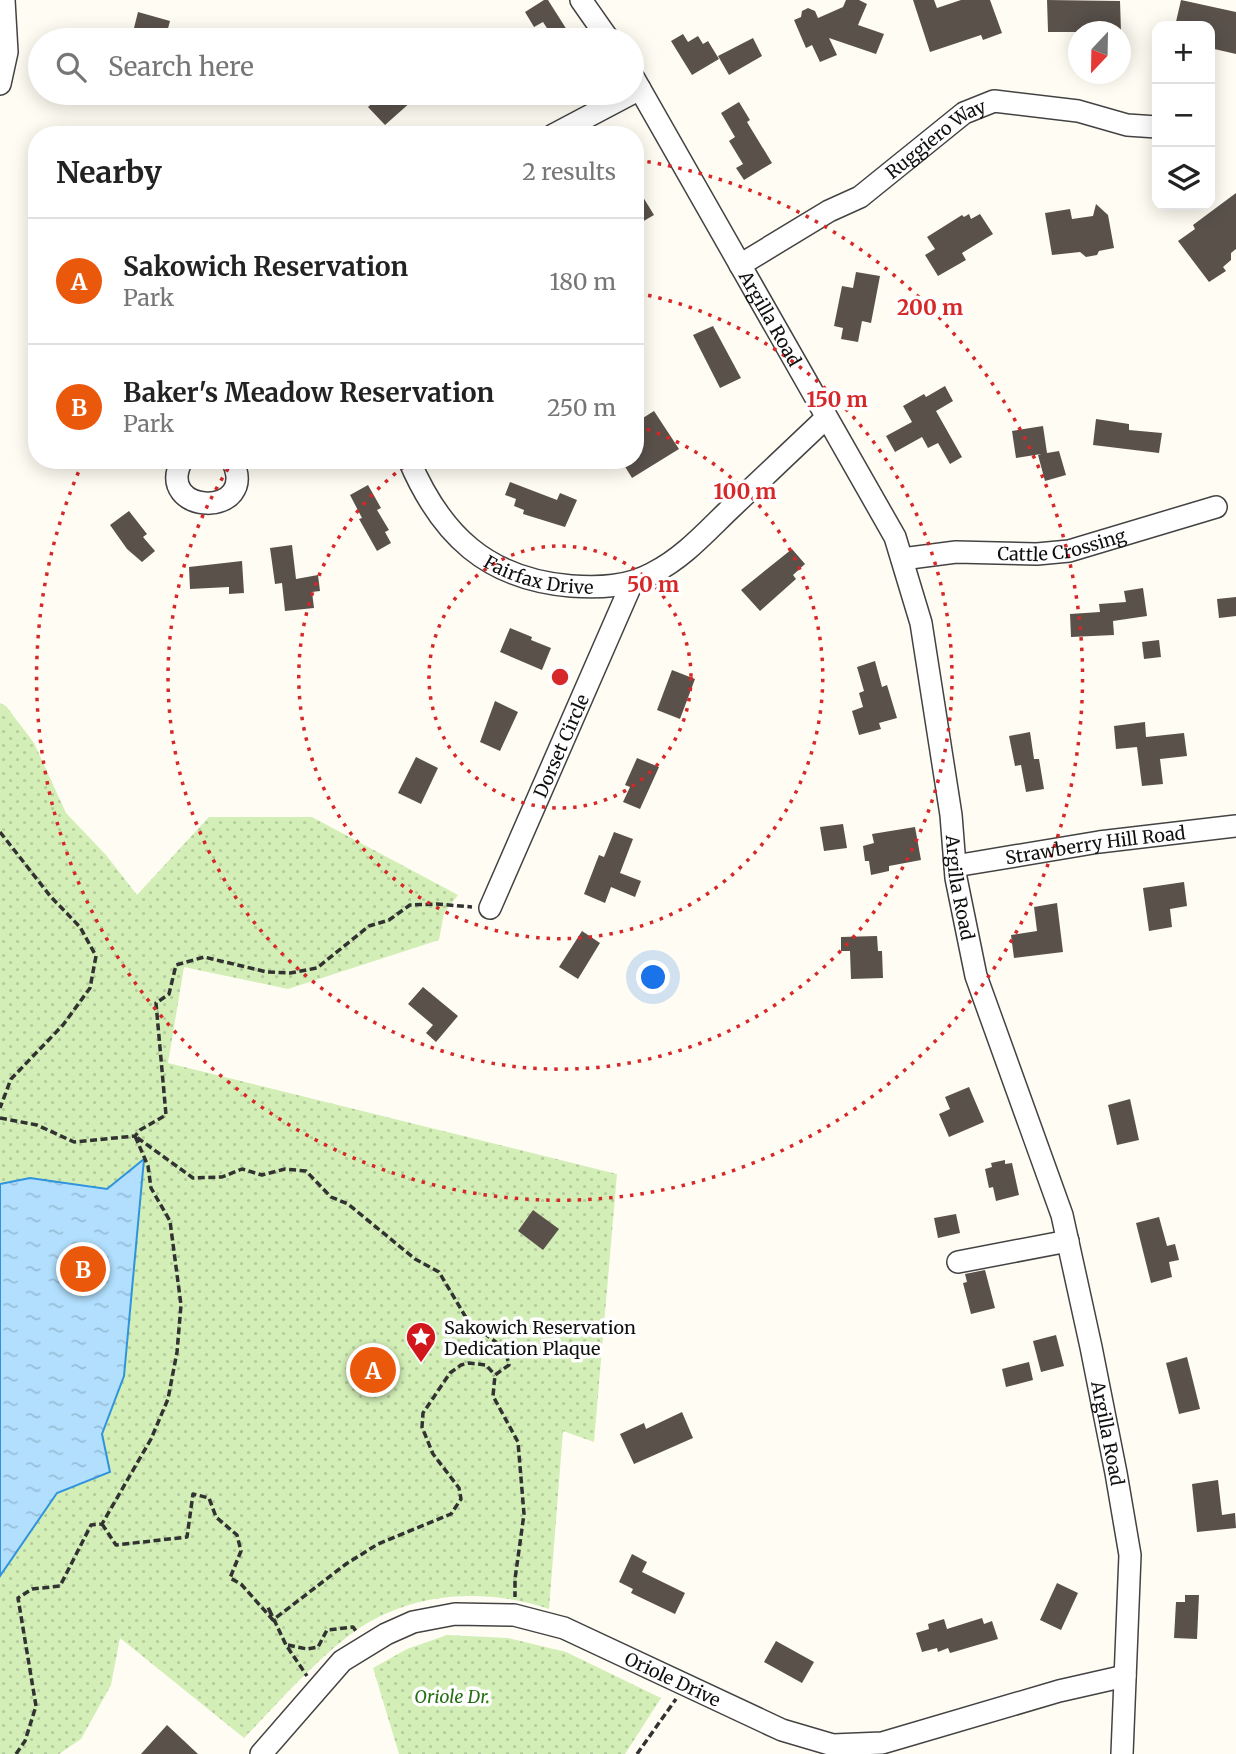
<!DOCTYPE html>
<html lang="en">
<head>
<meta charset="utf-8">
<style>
	:root { --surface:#fff; --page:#f6f6f6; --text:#222; --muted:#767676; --line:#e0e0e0; --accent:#ea580c }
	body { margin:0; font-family:Merriweather,serif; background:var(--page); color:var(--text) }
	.controls { position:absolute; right:21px; top:21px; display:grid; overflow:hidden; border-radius:14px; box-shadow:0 4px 18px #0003 }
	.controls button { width:63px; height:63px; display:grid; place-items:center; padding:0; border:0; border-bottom:2px solid var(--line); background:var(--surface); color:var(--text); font:35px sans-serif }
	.compass { position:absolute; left:1068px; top:21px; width:63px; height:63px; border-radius:50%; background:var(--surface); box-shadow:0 4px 18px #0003; rotate:202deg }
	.you { position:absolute; left:654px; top:978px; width:24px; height:24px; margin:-18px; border:5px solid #fff; border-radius:50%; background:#1a73e8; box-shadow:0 0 0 10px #1a73e833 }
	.badge { display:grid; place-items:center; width:46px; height:46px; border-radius:50%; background:var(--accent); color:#fff; font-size:23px; font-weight:700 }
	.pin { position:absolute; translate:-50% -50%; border:4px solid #fff; box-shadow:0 2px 7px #0006 }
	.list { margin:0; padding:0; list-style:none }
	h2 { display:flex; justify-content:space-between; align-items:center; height:91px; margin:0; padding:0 28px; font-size:30px }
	h2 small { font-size:23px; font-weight:400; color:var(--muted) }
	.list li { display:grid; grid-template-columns:46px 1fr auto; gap:21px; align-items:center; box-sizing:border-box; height:126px; padding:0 28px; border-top:2px solid var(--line) }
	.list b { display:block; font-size:26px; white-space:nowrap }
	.list p { margin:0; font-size:23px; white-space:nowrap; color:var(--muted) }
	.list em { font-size:23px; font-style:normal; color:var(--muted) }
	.icon { flex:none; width:38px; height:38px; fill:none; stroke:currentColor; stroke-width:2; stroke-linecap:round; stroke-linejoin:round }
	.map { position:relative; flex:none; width:1236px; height:1754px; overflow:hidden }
	.search { position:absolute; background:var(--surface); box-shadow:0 4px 18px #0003; left:28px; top:28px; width:616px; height:77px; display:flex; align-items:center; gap:18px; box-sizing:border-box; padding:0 24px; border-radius:38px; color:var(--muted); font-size:26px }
	.panel { position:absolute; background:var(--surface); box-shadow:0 4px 18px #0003; left:28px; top:126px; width:616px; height:343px; border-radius:28px }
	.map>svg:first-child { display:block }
	.green { fill:url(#green-dots) }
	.water { fill:url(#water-ripples); stroke:#2f93dd; stroke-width:2 }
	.building { fill:#5a514b }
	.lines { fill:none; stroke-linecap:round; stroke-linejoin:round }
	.minor-casing { stroke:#434343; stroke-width:24 }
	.path { stroke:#323232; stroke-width:3.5; stroke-dasharray:7 3.5; stroke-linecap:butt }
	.minor { stroke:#fff; stroke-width:21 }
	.ring { fill:none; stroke:#d62828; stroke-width:3.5; stroke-dasharray:3.5 7 }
	.labels { text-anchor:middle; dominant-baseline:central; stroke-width:7; stroke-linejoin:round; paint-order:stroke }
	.street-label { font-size:18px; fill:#101010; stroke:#fff }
	.poi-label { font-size:18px; fill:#101010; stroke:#fff; text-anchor:start }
	.park-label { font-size:18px; font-style:italic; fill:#287017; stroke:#fff }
	.centre { fill:#d62828; stroke:#fff; stroke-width:3.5 }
	.ring-label { font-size:21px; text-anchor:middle; font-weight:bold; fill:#d62828; stroke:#fff; stroke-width:7; stroke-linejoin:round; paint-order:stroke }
</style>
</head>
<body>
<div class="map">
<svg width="1236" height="1754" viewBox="0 0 1236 1754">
	<defs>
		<pattern id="green-dots" width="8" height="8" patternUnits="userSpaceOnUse" patternTransform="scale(1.75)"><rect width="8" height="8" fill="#d3efb7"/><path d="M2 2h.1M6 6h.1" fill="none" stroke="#b4cc9c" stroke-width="1.8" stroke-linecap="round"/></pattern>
		<pattern id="water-ripples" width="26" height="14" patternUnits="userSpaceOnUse" patternTransform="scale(1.75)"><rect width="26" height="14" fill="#b1dffd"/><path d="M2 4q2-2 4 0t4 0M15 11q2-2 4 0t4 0" fill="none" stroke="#97bed8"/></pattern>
	</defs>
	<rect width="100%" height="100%" fill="#fffdf3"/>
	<!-- green -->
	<g class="green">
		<path d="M0 703 6 706 34 743 66 813 106 855 137 895 209 817H312L458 895 444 913 439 940 288 989 184 967 168 1063 617 1174 594 1442 563 1431 549 1609C482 1586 404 1592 347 1637 310 1666 277 1704 244 1738L120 1638 111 1685 81 1739 59 1754H0Z"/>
		<polygon points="447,1635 508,1638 566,1652 661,1698 625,1754 399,1754 373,1668 407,1649"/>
	</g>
	<!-- water -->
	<polygon class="water" points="144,1159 124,1376 102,1434 110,1472 57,1493 0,1576 0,1184 30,1178 107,1189"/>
	<!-- building -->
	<g class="building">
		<polygon points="544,0 548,0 567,30 554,39 543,22 534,27 525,12"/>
		<polygon points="846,0 859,0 867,4 858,25 884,34 876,54 829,38 837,55 820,62 812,45 806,48 794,20 801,17 802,11 808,8 815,11 818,18 843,7"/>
		<polygon points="913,0 934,0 937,8 961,0 990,0 1002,33 983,40 981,35 930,52"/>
		<polygon points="1047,0 1120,1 1121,32 1048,32"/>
		<polygon points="1181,0 1236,12 1236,54 1210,48 1210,26 1175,26"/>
		<polygon points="138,12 170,21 166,36 157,34 155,40 131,40"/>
		<polygon points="683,34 688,42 698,36 703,44 708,41 719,59 692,75 671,41"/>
		<polygon points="753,38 762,56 729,75 718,56"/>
		<polygon points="384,93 421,93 385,125 368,107"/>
		<polygon points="739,102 750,120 747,122 772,163 744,180 736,168 743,164 729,141 735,137 721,113"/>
		<polygon points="635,184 654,215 635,226"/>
		<polygon points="1236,193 1236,249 1231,253 1231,260 1223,267 1226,271 1209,282 1178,241 1195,229 1193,225"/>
		<polygon points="1096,204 1108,215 1114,248 1099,251 1097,255 1086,257 1080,252 1052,255 1045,213 1070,209 1072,219 1093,216"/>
		<polygon points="969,214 971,219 980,214 993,234 962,253 966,260 938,276 925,255 935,249 927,237 962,215 964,217"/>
		<polygon points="856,272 880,276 871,323 862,321 858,342 841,339 843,328 834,326 842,286 853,288"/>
		<polygon points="713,326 741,378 720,388 693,335"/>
		<polygon points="945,386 953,401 936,411 962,457 950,464 938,443 928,448 922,437 895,452 886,436 912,422 903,406 924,394 926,397"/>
		<polygon points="654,411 679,449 632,478 621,460 635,460 635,423"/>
		<polygon points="1096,419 1129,424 1129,430 1162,433 1159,453 1093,445"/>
		<polygon points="1043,426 1047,453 1059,451 1066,475 1045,481 1038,455 1041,454 1016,458 1012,431"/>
		<polygon points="510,482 557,500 560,493 577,500 565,527 523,514 524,510 514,506 516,499 505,495"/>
		<polygon points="368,485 381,508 377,510 389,530 385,532 391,543 377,551 359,519 362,518 350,495"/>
		<polygon points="129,511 147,534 143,537 155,551 142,562 127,549 110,525"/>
		<polygon points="292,545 296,579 318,575 320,591 312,592 314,608 285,611 282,583 275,584 270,548"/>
		<polygon points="792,549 805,564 793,575 796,579 760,611 741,590"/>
		<polygon points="242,561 244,593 229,594 229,587 190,589 189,567"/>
		<polygon points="1143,588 1147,616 1113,621 1114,635 1071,637 1070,614 1100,612 1099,604 1126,602 1124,591"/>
		<polygon points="1236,597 1236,616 1219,618 1217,599"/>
		<polygon points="510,628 532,637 531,640 551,648 542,670 500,652"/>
		<polygon points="1159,640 1161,657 1144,659 1142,642"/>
		<polygon points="875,661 882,687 887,685 897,718 879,723 881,729 859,735 852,711 863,707 859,693 864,691 857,667"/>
		<polygon points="672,670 695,679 680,719 657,710"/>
		<polygon points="495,701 518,712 500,751 480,742"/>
		<polygon points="1145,722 1146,737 1184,733 1187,756 1160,759 1163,784 1142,786 1137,747 1116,749 1114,726"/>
		<polygon points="1030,732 1034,759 1039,759 1044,789 1026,792 1021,765 1015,766 1009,736"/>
		<polygon points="416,757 438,768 421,804 398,793"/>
		<polygon points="637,758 659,767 640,809 623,802 630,787 625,785"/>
		<polygon points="843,824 847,848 824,851 820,827"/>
		<polygon points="915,827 921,860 889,866 889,871 871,875 869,861 865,861 863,846 874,843 872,834"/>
		<polygon points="614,832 633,839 620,873 641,881 635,897 611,887 605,903 584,894 599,855 604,857"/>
		<polygon points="1184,882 1187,906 1170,909 1172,927 1149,931 1143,888"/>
		<polygon points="1057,903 1063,952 1014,958 1011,935 1037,931 1034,907"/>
		<polygon points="582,931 600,943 578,979 559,967"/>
		<polygon points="877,936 878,951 882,951 883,978 851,979 850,951 841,951 841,937"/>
		<polygon points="423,987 458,1016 436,1042 426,1033 433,1025 408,1004"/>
		<polygon points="969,1087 984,1122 949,1137 939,1114 950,1109 945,1097"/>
		<polygon points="1130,1099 1139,1140 1117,1145 1108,1105"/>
		<polygon points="1005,1160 1005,1164 1012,1163 1019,1195 996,1201 993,1187 989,1188 985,1169 992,1167 991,1163"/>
		<polygon points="533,1210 559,1229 543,1250 518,1231"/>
		<polygon points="956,1214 960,1233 938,1238 934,1218"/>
		<polygon points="1159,1217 1167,1246 1175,1244 1179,1260 1169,1262 1172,1277 1151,1283 1136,1223"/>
		<polygon points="985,1270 995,1308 971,1314 963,1283 967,1282 965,1274"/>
		<polygon points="1056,1335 1064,1366 1041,1372 1033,1341"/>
		<polygon points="1187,1357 1200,1409 1179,1414 1166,1363"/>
		<polygon points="1029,1362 1033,1380 1006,1387 1002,1369"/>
		<polygon points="682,1412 693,1438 634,1464 620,1434 644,1423 646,1429"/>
		<polygon points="1218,1480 1222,1515 1235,1513 1236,1528 1197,1532 1192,1484"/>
		<polygon points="632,1554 647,1562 642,1572 685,1593 675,1614 631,1593 633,1589 619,1582"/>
		<polygon points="1057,1583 1078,1593 1061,1630 1040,1620"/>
		<polygon points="1185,1595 1199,1595 1197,1639 1174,1638 1176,1602 1185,1602"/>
		<polygon points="982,1618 984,1624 992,1621 998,1639 950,1653 948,1648 938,1652 937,1648 922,1652 916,1633 929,1629 928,1624 944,1619 947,1629"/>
		<polygon points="776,1641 814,1662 802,1683 764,1662"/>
		<polygon points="167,1725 198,1754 141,1754"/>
	</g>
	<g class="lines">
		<!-- minor casing -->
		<g class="minor-casing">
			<g id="minor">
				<polyline points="581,0 609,40"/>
				<path id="s1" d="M632 75 895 537 921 623 951 815 956 878 976 976 1062 1215 1091 1347 1116 1473 1130 1555 1122 1754"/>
				<polyline points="0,84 7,52 4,0"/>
				<polyline points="553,135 640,89"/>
				<path id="s2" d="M740 265 829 211 860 197 964 113 994 101 1078 111 1127 125 1157 127"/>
				<path d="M182 460C153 516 261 519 232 460"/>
				<path id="s3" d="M409 460C441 535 487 579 571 586 600 588 627 587 653 573 683 558 706 532 730 509 762 479 794 448 826 418"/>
				<path id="s4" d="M902 559 956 552 1037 554 1069 551 1216 507"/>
				<path id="s5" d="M955 866 1099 842 1236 826"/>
				<path id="s6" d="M490 908 632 583"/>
				<polyline points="958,1262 1068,1241"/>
				<path id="s7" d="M261 1754 342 1661 386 1634 413 1622 455 1614 514 1615 564 1628 782 1730 833 1745 882 1743 1059 1691 1125 1676"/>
			</g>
		</g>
		<!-- path -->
		<g class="path">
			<polyline points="0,832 51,897 80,927 96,956 90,988 63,1025 11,1079 0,1108"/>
			<polyline points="0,1118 37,1125 74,1142 135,1136 140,1130 166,1115 156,1003 169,994 176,965 204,957 267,972 290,973 317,968 369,926 389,920 410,905 437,904 472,907"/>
			<polyline points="102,1524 116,1545 187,1537 193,1494 209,1498 216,1517 237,1535 241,1551 230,1578 241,1584 273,1620 346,1564 378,1544 451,1514 461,1499 459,1488 433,1454 422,1427 423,1413 450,1373 461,1365 469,1363 486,1365 495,1375"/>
			<polyline points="271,1614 268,1607 286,1645 307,1676"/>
			<polyline points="288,1645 307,1649 318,1647 327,1630 353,1627 356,1631"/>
			<polyline points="16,1754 25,1741 36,1706 18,1598 32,1589 60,1586 91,1525 102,1524 151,1439 168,1399 177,1352 181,1305 170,1221 151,1188 148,1166 135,1136 193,1178 222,1177 242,1169 262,1175 285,1169 306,1171 331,1197 348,1204 415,1259 439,1272 468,1321 505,1349 509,1365 495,1375 493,1396 518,1442 524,1514 515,1579 515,1597"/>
			<polyline points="637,1754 676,1699"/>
		</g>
		<!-- minor -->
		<use href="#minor" class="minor"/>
	</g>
	<!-- distance rings -->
	<g class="ring">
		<circle cx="560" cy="677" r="131"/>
		<path d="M637 426A262 262 0 1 1 412 461"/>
		<path d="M638 293A392 392 0 1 1 233 461"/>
		<path d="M637 160A523 523 0 1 1 82 464"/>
	</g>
	<!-- icons -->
	<defs>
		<g id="sight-pin" transform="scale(1.575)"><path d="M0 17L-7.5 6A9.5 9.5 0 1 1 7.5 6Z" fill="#d1171b" stroke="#fff"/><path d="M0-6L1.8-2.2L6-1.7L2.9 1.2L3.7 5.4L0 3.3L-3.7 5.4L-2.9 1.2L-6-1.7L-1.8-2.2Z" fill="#fff"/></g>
	</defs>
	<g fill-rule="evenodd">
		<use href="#sight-pin" x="421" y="1337"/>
	</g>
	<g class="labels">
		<!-- street labels -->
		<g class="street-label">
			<text stroke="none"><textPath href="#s2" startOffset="234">Ruggiero Way</textPath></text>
			<text stroke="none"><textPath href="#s1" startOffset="280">Argilla Road</textPath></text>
			<text stroke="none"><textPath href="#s4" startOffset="161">Cattle Crossing</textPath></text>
			<text stroke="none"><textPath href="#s3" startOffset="184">Fairfax Drive</textPath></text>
			<text stroke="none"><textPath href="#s6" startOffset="177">Dorset Circle</textPath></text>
			<text stroke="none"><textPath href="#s5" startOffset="142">Strawberry Hill Road</textPath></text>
			<text stroke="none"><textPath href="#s1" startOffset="889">Argilla Road</textPath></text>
			<text stroke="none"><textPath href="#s1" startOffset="1456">Argilla Road</textPath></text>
			<text stroke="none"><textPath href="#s7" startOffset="478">Oriole Drive</textPath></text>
		</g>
		<!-- poi labels -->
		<g class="poi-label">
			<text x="444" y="1327">Sakowich Reservation<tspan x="444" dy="21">Dedication Plaque</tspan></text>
		</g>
		<!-- park labels -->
		<g class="park-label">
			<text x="452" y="1696">Oriole Dr.</text>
		</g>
	</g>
	<circle cx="560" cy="677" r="10" class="centre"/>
	<g class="ring-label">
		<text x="930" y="315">200 m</text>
		<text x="837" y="407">150 m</text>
		<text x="745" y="499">100 m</text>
		<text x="653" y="592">50 m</text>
	</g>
</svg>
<div class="controls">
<button>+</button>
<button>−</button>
<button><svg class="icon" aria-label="layers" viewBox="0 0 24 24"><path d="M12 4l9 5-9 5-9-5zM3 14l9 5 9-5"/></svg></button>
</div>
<svg class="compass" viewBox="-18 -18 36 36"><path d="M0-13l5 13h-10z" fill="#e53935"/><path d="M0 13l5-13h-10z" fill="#767676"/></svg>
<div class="you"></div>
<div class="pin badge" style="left:373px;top:1370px">A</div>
<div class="pin badge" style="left:83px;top:1269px">B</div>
<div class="search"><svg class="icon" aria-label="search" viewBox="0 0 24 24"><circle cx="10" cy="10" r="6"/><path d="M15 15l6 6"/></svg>Search here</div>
<section class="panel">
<h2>Nearby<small>2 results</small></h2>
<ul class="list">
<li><span class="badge">A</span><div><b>Sakowich Reservation</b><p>Park</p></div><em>180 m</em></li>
<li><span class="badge">B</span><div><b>Baker's Meadow Reservation</b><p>Park</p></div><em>250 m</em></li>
</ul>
</section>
</div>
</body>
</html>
